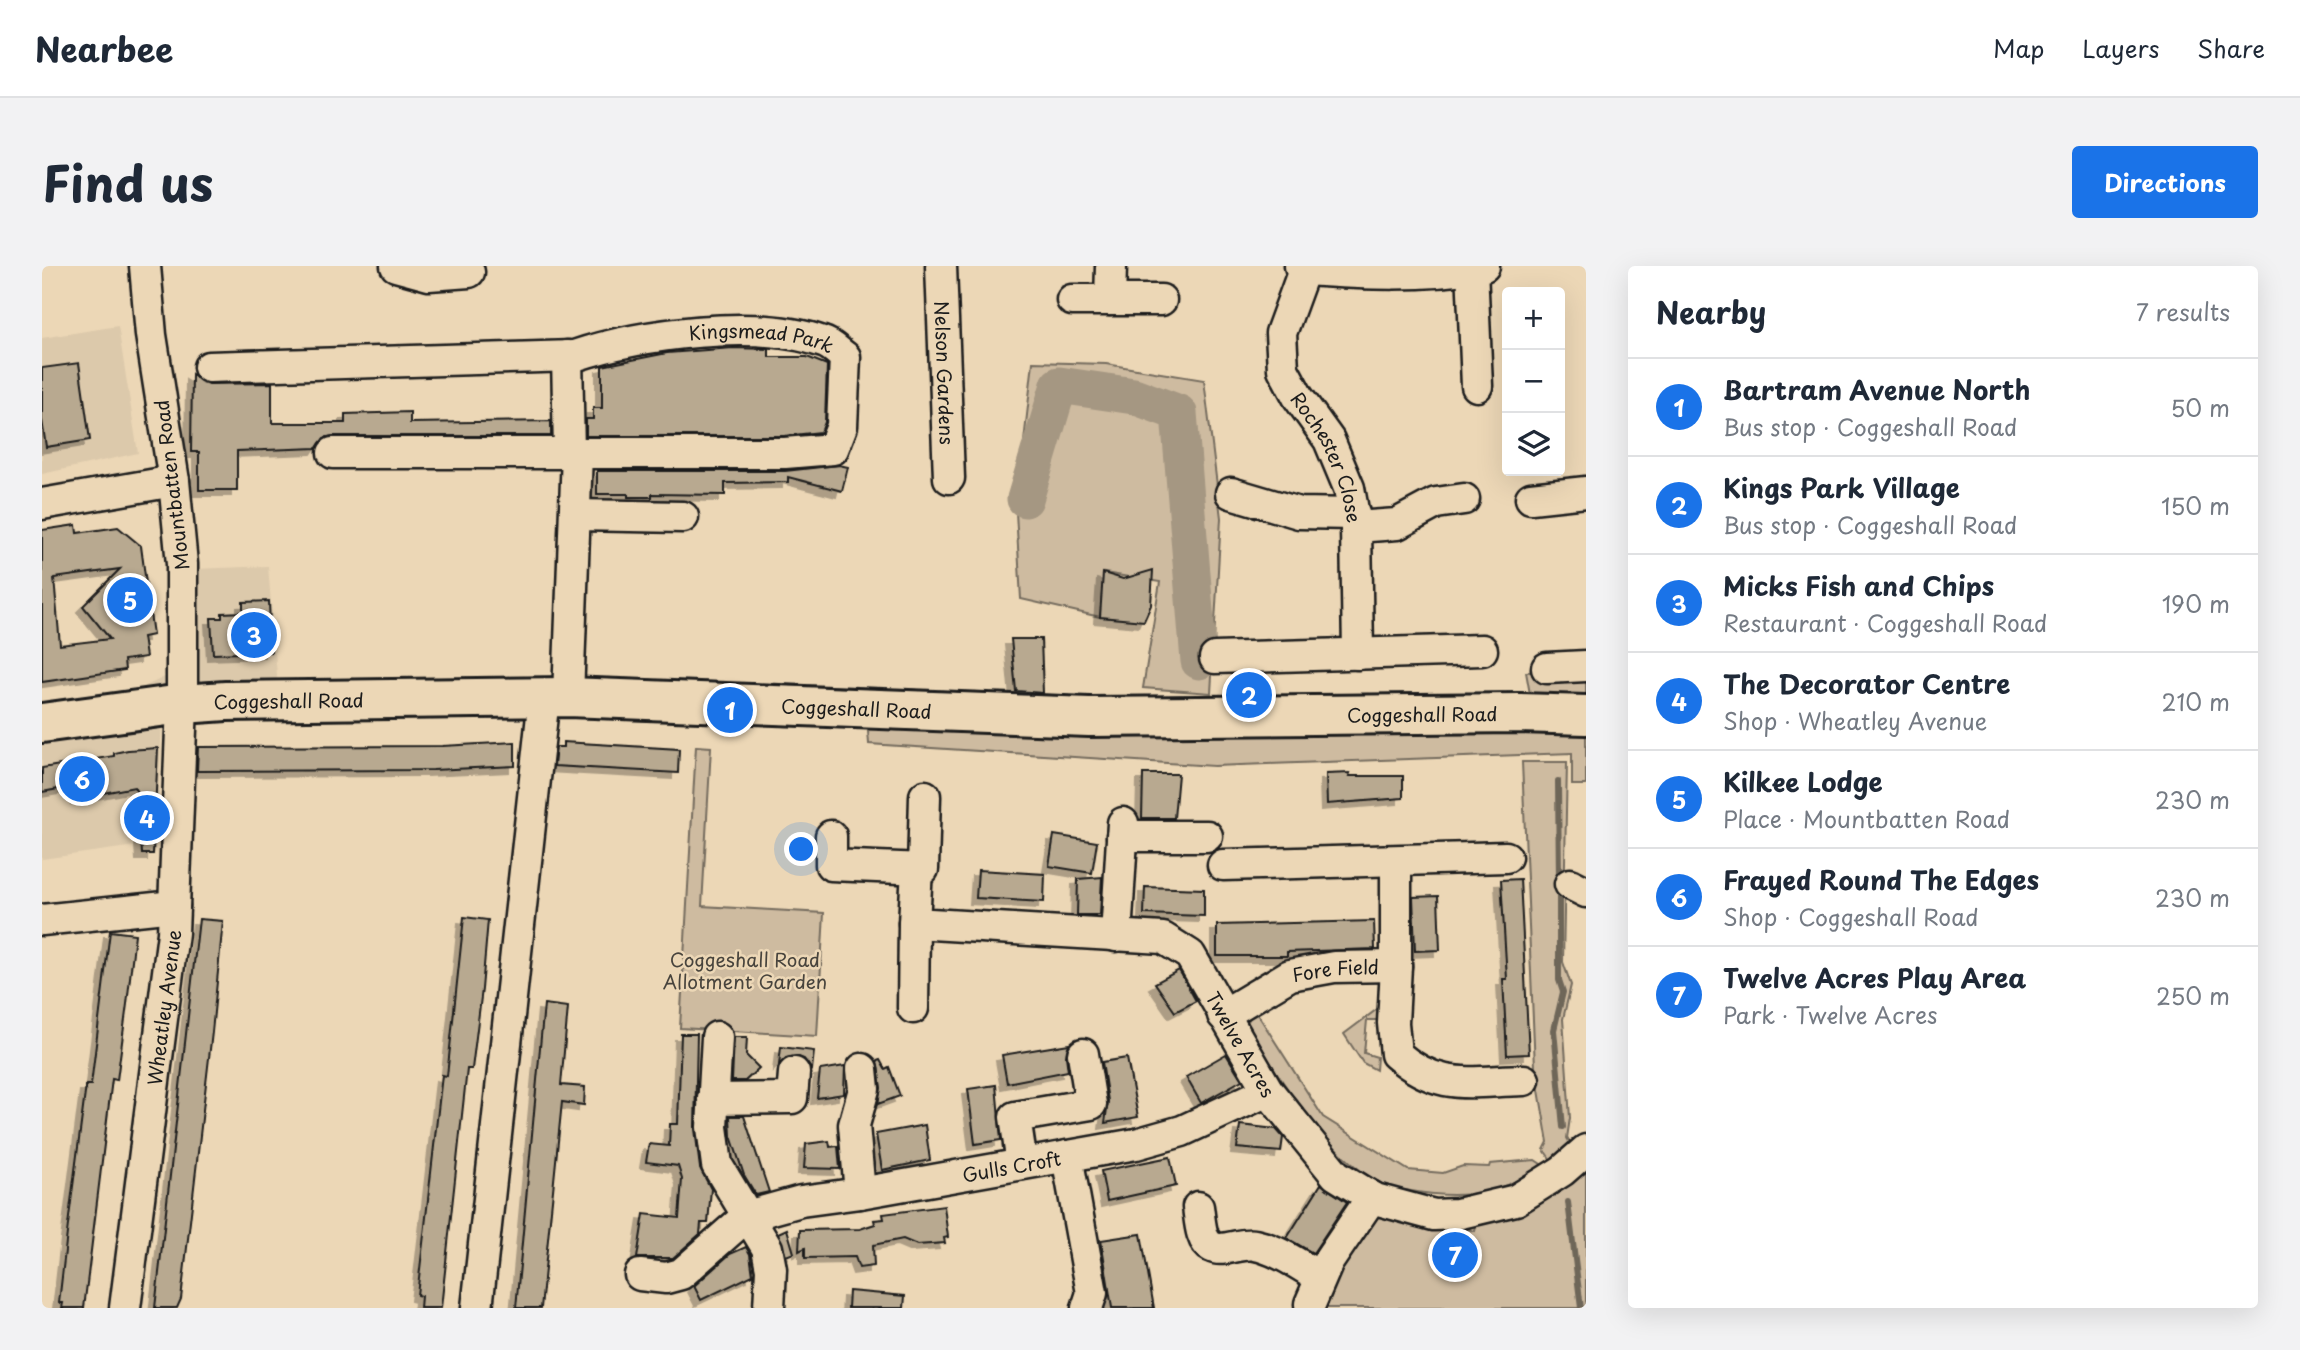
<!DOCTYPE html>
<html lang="en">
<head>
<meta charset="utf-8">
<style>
	:root { --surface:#fff; --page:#f2f2f3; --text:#1f2937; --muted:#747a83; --line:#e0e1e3; --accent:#1a73e8 }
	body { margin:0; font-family:"Playpen Sans",sans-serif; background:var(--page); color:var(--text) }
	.controls { position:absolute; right:21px; top:21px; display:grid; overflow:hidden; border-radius:7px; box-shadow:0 7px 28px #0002 }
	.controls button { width:63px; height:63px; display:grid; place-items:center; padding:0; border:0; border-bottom:2px solid var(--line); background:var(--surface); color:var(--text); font:35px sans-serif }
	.you { position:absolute; left:760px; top:584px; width:24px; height:24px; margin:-18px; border:5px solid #fff; border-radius:50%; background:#1a73e8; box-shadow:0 0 0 10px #1a73e833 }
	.badge { display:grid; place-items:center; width:46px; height:46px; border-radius:50%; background:var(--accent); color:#fff; font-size:23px; font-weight:700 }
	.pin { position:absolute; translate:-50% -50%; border:4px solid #fff; box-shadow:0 2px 7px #0006 }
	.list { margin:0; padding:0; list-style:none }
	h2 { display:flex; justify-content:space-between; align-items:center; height:91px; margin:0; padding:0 28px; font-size:30px }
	h2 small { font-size:23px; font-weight:400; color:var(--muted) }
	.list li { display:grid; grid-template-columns:46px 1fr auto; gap:21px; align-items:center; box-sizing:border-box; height:98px; padding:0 28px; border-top:2px solid var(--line) }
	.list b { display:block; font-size:26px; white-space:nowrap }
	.list p { margin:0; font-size:23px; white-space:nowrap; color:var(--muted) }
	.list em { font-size:23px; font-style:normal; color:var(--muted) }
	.icon { flex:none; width:38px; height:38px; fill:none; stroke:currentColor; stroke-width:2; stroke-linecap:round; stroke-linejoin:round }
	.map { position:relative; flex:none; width:1544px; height:1042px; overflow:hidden; border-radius:7px }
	header { display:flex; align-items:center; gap:42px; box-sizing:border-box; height:98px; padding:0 35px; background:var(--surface); border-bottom:2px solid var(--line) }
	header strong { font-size:33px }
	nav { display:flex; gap:38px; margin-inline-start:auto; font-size:24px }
	.intro { display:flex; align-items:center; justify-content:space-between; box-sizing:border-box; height:168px; padding:0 42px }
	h1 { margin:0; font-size:49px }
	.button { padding:18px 32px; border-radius:7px; background:var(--accent); color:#fff; font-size:24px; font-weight:700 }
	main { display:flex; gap:42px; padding:0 42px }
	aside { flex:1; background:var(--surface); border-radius:7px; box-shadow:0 7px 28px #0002 }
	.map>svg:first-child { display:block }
	.built { fill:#dcc9ab }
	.green { fill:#cebba0; stroke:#756c5e; stroke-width:2 }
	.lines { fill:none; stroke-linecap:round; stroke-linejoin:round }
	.stream { stroke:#6e6659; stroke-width:6 }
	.river { stroke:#a59782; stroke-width:37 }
	.building { fill:#b8a990; stroke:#1c1c1c; stroke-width:2; fill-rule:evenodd; filter:url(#shadow) }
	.minor-casing { stroke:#1c1c1c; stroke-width:35 }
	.major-casing { stroke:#1c1c1c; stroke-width:44 }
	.minor { stroke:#ecd7b6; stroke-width:30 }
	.major { stroke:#ecd7b6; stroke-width:38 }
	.labels { text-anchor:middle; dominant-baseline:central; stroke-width:5; stroke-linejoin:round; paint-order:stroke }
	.street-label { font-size:19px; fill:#1c1c1c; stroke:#ecd7b6 }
	.park-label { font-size:19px; fill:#48443d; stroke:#ecd7b6 }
</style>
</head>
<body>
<header>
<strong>Nearbee</strong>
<nav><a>Map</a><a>Layers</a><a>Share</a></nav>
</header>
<div class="intro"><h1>Find us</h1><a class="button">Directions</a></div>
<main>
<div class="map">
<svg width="1544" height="1042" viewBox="0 0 1544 1042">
	<defs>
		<filter id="shadow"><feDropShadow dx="-6" dy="6" stdDeviation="0" flood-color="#0004"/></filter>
	</defs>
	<rect width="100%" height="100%" fill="#ecd7b6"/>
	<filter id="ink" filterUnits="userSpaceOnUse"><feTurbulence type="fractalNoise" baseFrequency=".0143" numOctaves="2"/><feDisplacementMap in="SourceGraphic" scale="14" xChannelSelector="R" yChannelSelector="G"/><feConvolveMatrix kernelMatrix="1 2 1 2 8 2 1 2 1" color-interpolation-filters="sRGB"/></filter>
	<g filter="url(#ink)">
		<!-- built -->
		<g class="built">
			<polygon points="76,60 96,187 0,208 0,72"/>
			<polygon points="226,300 238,446 120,452 115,577 0,593 0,435 26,436 93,425 127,409 127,304"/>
		</g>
		<!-- green -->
		<g class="green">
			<polygon points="991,96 1064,98 1162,114 1179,252 1169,427 1101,422 1118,316 1062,307 1058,351 979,333 974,246"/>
			<polygon points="1544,404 1544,432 1488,428 1484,406"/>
			<polygon points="825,452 1544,461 1544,519 1530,519 1530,487 1172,500 827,478"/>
			<polygon points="654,480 669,481 660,640 782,647 775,770 638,762"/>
			<polygon points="1480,496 1525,496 1521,696 1529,719 1521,753 1528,852 1525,872 1544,906 1544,1042 1276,1042 1331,942 1433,965 1434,958 1525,917 1502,884 1506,876 1493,801"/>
			<polygon points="1338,741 1339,754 1325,754 1322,787 1335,791 1334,804 1321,797 1302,768"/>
			<path d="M1213 744 1281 851 1366 904 1401 907 1421 900 1447 901 1448 898 1493 894 1502 900C1456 929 1422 934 1369 925 1360 923 1346 923 1338 918 1282 885 1237 812 1204 758Z"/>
		</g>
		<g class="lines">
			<!-- stream -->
			<g class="stream">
				<polyline points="1516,515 1517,617"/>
				<polyline points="1517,625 1517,714 1521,726 1512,764 1521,861"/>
				<polyline points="1526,936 1539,1042"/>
			</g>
			<!-- river -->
			<polyline class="river" points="983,233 1017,119 1092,130 1137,147 1157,395"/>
		</g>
		<!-- building -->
		<g class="building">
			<polygon points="691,82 727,83 727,91 765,91 785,99 783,156 779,166 742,170 544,170 544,153 551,153 551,142 560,142 560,100 625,87"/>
			<polygon points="37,97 48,174 4,181 0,154 0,102"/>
			<polygon points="150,108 167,118 230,117 230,157 303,157 303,148 368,146 368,157 509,155 509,170 290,170 282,172 275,182 195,185 195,224 157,224 157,186 149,186"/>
			<polygon points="797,199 806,201 800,225 746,211 746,216 683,217 683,229 610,228 610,231 586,231 586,228 555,228 555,205 743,205"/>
			<path d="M34 259 35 267 76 261 99 280 111 369 101 371 104 391 82 394 83 404 0 416V264ZM78 303 41 340 68 373 18 379 12 312Z"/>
			<polygon points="1111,304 1109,339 1102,355 1058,351 1061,307 1081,313"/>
			<polygon points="227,335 229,386 171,388 169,352 180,352 180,347 201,346 201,336"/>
			<polygon points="969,373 999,373 1001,427 974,425"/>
			<polygon points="473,476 473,500 391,504 155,505 156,481 400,480"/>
			<polygon points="521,476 637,483 636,507 512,500 514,481 521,481"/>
			<polygon points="116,482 111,588 100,588 96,528 92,521 35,532 33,520 0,526 0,502 72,490 72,487 86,484"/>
			<polygon points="1308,507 1307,510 1361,510 1361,532 1285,538 1284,508"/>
			<polygon points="1101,508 1136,508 1132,552 1100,552"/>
			<polygon points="1012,569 1055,576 1050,607 1007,600"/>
			<polygon points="936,604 1003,608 1002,636 934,632"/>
			<polygon points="1060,611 1058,649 1035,649 1036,613"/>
			<polygon points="1478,613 1487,788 1465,789 1461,713 1465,713 1459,614"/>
			<polygon points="1103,621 1162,623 1162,650 1102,648"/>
			<polygon points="1396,630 1398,684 1373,685 1371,631"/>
			<polygon points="422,651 446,654 440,723 430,803 425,803 399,1042 378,1042 379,1030 375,1029 383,960 400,809 405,810"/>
			<polygon points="157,653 181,655 170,766 139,1033 135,1042 113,1042"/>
			<polygon points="1332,655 1333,683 1245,686 1245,690 1175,690 1175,659"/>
			<polygon points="68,665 93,668 85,738 75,814 70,813 42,1042 20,1042 21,1037 17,1037 25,967 44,819 49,819"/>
			<polygon points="1137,704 1154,735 1133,746 1113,717"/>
			<polygon points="502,738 526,741 519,819 543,821 542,839 520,836 499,1042 474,1042"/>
			<polygon points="639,768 655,768 653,863 658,902 669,923 666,957 659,957 658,968 631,992 595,992 602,948 637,952 640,913 636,900 604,896 607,878 627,880 628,858 636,858"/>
			<polygon points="692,771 705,771 704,789 717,802 703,815 690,815"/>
			<polygon points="1027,778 1024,790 1026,805 965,817 960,789"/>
			<polygon points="739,781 772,785 770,804 762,793 754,790 744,792 737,799"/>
			<polygon points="1184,788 1200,814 1159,837 1144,811"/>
			<polygon points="1085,792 1096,851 1063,857 1066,835 1060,796"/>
			<polygon points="838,794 843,803 847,801 858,830 836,838 839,822 835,795"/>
			<polygon points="803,800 802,828 775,832 778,804"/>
			<polygon points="954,819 959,874 933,878 926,823"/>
			<polygon points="688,850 702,850 727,926 714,929 702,909 689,870"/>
			<polygon points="883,859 888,894 840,904 834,868"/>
			<polygon points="1198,859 1234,863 1241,871 1239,886 1195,882"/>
			<polygon points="787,875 788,881 796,880 798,903 762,902 764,878"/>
			<polygon points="1128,891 1134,920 1065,935 1059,905"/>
			<polygon points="1279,918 1305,936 1271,987 1245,972"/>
			<polygon points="902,940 906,971 902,972 903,977 875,979 861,973 831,979 832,1000 817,1002 813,991 763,992 763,982 757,985 758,964 818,963 833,958 832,954 842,953 841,948"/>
			<polygon points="745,963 752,987 744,990 736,967"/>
			<polygon points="1099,968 1112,1042 1070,1042 1059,974"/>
			<polygon points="704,981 708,988 711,1009 659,1034 652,1020 688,988"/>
			<polygon points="807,1025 863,1030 862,1042 806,1042"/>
		</g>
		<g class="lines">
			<!-- minor casing -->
			<g class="minor-casing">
				<g id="minor">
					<polyline points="354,0 387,9 427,6"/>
					<path id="s1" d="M899 0 907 212"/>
					<path d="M1258 0 1262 4C1322 8 1382 11 1442 0"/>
					<polyline points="1430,2 1435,120"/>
					<path id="s2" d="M1262 4 1239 67 1241 103 1256 131 1287 174 1307 222 1314 261 1316 388"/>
					<polyline points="1030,34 1119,34"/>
					<polyline points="1068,34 1069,0"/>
					<polyline points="525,90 527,186"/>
					<path id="s3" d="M167 101 532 90C598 68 715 52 781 76 789 78 796 86 803 91L800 160 791 183 743 187H535L526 431"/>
					<polyline points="291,187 535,187"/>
					<polyline points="1189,227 1257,247 1312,248"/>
					<polyline points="1489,232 1544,226"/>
					<polyline points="0,238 132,215"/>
					<polyline points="534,249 641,251"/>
					<polyline points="1314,261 1355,258 1394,237 1422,233"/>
					<polyline points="1173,392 1440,384"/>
					<polyline points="1505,402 1544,400"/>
					<polyline points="789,570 789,599 881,603 883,530"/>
					<polyline points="1080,570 1165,570"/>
					<polyline points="1181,599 1464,591"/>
					<path id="s4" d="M875 603 872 657 1121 672 1148 689 1226 825 1294 909 1333 933 1392 949 1415 948 1474 934 1520 905 1544 884"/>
					<polyline points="1528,618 1544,626"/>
					<polyline points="0,654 132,640"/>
					<polyline points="1074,670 1081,557"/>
					<path d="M1354 700 1351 757 1354 788C1398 826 1428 815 1482 814"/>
					<polyline points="871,742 872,657"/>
					<path id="s5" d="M1181 749 1248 709 1292 701 1354 700V596"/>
					<polyline points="675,771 670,861 675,899 725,982 729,1003 727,1042"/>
					<polyline points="671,833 750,832 752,807"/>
					<polyline points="1025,890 1050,1027 1045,1042"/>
					<polyline points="980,898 973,851 1049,838 1041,788"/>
					<polyline points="818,927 812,859 822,823 820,803"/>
					<path d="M1156 941C1158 953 1158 975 1170 981 1181 987 1200 976 1213 979 1237 984 1257 999 1278 1011"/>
					<path id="s6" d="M598 1009 624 1012 639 1008 705 950 759 935 818 927 1094 878 1140 865 1226 825"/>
					<polyline points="1268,1038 1286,996 1330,931"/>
					<path id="s7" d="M83 1042 131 667 140 438V298L132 215 109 69 103 0"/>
					<polyline points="435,1042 502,431"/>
				</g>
			</g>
			<!-- major casing -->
			<g class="major-casing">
				<g id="major">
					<path id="s8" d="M0 457 140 438 184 435 526 431 1047 451 1478 447 1544 449"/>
				</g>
			</g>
			<!-- minor -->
			<use href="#minor" class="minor"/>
			<!-- major -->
			<use href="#major" class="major"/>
		</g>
	</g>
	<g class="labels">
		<!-- street labels -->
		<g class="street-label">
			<text stroke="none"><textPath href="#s3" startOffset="556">Kingsmead Park</textPath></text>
			<text stroke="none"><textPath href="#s1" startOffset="107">Nelson Gardens</textPath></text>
			<text stroke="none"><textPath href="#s2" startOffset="203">Rochester Close</textPath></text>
			<text transform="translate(129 219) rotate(-97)">Mountbatten Road</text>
			<text stroke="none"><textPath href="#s8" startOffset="248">Coggeshall Road</textPath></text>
			<text stroke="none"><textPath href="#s8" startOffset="816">Coggeshall Road</textPath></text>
			<text stroke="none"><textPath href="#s8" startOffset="1382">Coggeshall Road</textPath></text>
			<text stroke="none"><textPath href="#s5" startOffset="124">Fore Field</textPath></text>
			<text stroke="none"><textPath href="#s7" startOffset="303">Wheatley Avenue</textPath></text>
			<text stroke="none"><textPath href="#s4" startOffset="438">Twelve Acres</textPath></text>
			<text stroke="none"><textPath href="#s6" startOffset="399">Gulls Croft</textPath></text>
		</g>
		<!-- park labels -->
		<g class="park-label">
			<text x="703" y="693">Coggeshall Road<tspan x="703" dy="22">Allotment Garden</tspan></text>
		</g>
	</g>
</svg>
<div class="controls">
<button>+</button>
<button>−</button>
<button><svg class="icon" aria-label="layers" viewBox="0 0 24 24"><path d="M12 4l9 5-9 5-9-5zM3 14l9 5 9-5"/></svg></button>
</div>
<div class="you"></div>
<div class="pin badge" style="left:688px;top:444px">1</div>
<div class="pin badge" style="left:1207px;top:429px">2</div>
<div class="pin badge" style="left:212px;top:369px">3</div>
<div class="pin badge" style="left:105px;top:552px">4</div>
<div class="pin badge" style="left:88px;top:334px">5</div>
<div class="pin badge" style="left:40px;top:513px">6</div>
<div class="pin badge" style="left:1413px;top:989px">7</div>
</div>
<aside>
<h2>Nearby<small>7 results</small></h2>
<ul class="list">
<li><span class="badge">1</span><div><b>Bartram Avenue North</b><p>Bus stop · Coggeshall Road</p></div><em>50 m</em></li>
<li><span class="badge">2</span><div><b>Kings Park Village</b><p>Bus stop · Coggeshall Road</p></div><em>150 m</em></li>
<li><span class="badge">3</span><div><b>Micks Fish and Chips</b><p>Restaurant · Coggeshall Road</p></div><em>190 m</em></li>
<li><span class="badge">4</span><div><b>The Decorator Centre</b><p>Shop · Wheatley Avenue</p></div><em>210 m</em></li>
<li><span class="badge">5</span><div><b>Kilkee Lodge</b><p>Place · Mountbatten Road</p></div><em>230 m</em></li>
<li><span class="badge">6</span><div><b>Frayed Round The Edges</b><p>Shop · Coggeshall Road</p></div><em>230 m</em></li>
<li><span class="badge">7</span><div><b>Twelve Acres Play Area</b><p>Park · Twelve Acres</p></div><em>250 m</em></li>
</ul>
</aside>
</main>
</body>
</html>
